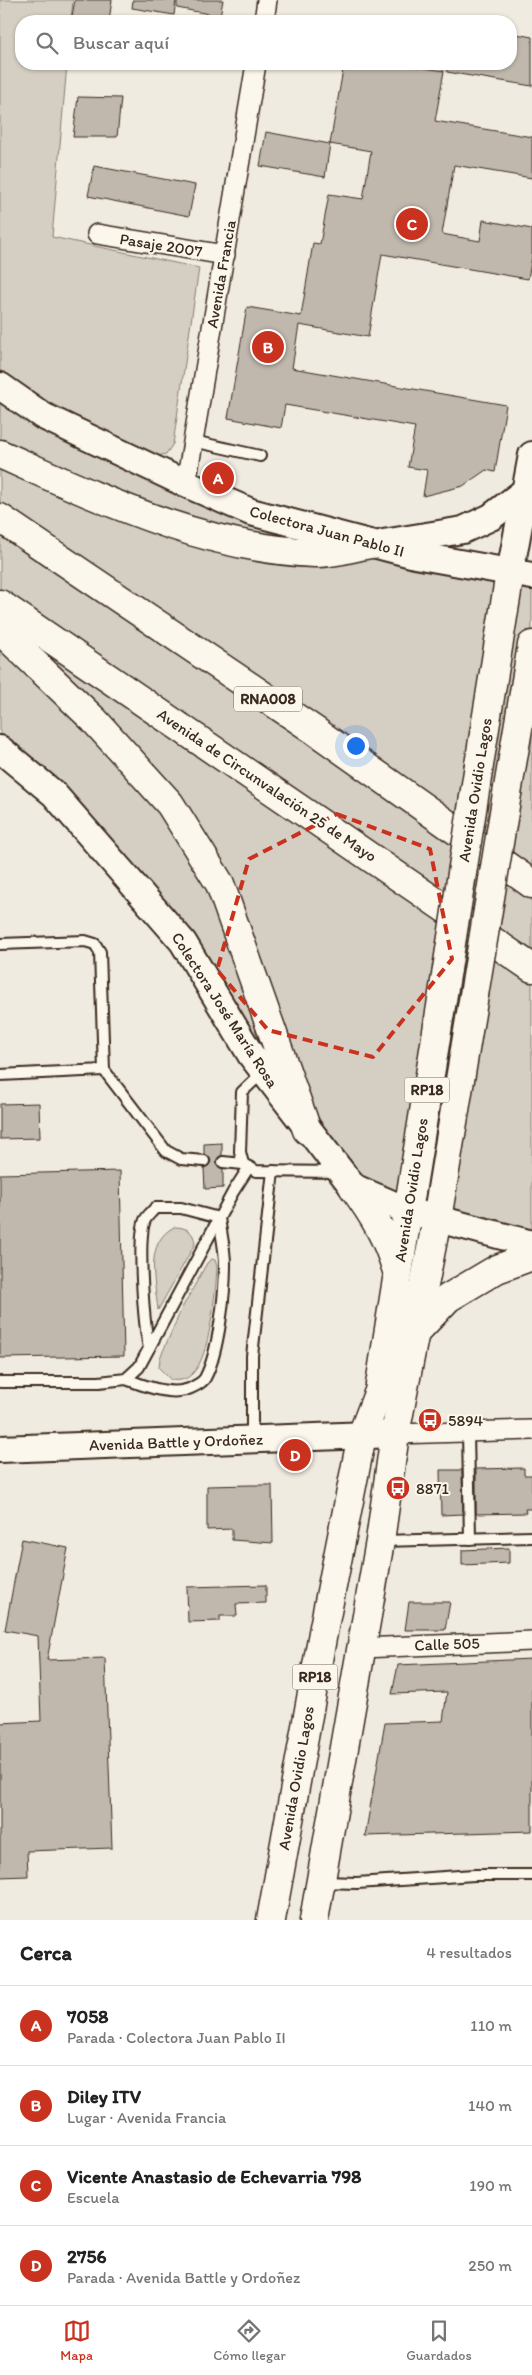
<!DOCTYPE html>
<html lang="es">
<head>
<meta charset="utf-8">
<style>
	:root { --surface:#fff; --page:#f6f6f6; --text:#222; --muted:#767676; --line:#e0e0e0; --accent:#c8321e }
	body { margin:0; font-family:Itim,sans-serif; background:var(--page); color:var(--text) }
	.you { position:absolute; left:355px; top:745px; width:18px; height:18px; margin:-12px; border:4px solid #fff; border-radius:50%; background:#1a73e8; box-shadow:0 0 0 8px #1a73e833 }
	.badge { display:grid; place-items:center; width:32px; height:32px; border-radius:50%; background:var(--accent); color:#fff; font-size:16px; font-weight:700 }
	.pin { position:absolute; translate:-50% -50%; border:2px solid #fff; box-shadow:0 1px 5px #0006 }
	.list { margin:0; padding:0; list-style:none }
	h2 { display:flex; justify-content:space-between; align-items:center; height:65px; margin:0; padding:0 20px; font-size:21px }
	h2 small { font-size:16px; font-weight:400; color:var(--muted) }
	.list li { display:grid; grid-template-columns:32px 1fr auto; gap:15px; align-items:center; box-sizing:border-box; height:80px; padding:0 20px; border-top:1px solid var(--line) }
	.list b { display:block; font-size:19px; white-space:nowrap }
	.list p { margin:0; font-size:16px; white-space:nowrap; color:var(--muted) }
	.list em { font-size:16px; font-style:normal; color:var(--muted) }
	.icon { flex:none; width:28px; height:28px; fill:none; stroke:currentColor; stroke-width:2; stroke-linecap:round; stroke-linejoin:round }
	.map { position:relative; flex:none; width:532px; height:1920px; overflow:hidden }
	.search { position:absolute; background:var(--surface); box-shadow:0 1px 4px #0004; left:15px; right:15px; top:15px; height:55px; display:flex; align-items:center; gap:12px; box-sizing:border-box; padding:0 18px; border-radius:20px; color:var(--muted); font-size:19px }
	.sheet { height:385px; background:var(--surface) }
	nav { display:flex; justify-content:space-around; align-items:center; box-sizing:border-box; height:70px; border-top:1px solid var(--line); background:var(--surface); font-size:14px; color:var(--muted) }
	nav a { display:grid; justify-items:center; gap:2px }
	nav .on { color:var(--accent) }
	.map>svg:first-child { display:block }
	.green { fill:#d5cec3; stroke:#887c70 }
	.building { fill:#c0b8ad; stroke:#3b2a1e }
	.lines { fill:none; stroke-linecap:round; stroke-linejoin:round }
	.lane-casing { stroke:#3b2a1e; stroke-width:14 }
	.street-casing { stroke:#3b2a1e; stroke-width:22 }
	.secondary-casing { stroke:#3b2a1e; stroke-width:30 }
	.primary-casing { stroke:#3b2a1e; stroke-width:31 }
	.highway-casing { stroke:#3b2a1e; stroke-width:31 }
	.lane { stroke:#fbf7ec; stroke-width:10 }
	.street { stroke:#fbf7ec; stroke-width:19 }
	.secondary { stroke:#fbf7ec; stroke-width:26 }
	.primary { stroke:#fbf7ec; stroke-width:28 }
	.highway { stroke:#fbf7ec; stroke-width:28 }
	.primary-bridge-casing { stroke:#3b2a1e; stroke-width:31; stroke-linecap:butt }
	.primary-bridge { stroke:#fbf7ec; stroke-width:28 }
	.marked { fill:none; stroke:#c8321e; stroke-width:4; stroke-dasharray:10 6; stroke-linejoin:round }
	.labels { text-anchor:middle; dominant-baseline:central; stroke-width:4; stroke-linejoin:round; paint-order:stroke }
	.shield { fill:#fbf7ec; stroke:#75685c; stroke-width:1 }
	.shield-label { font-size:15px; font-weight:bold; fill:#3b2a1e }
	.street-label { font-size:16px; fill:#3b2a1e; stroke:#fbf7ec }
	.poi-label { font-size:16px; fill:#3b2a1e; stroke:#fbf7ec; text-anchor:start }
</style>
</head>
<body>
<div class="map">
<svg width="532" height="1920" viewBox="0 0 532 1920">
	<rect width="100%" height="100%" fill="#f0ebe0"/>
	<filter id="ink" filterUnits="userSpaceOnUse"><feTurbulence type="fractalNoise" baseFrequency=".02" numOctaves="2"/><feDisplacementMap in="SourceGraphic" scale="10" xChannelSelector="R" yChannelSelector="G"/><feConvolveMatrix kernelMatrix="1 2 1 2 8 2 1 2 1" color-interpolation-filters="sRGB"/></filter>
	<g filter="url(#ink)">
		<!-- green -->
		<g class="green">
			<polygon points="0,0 73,0 71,21 21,21 21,64 67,64 52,237 199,268 173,444 166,454 152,457 57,408 0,370"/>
			<polygon points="0,386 186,484 532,576 532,1244 353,1187 183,942 0,749"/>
			<path d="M174 1227C186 1227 194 1231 195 1244L158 1310C155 1281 144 1243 174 1227Z"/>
			<path d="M212 1259 215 1260 217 1266C216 1289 210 1359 192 1374 186 1380 179 1381 171 1380L159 1368 160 1358 182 1308 207 1263Z"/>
		</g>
		<!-- building -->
		<g class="building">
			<polygon points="75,0 112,0 109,21 71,21"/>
			<polygon points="133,0 176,0 174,15 132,8"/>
			<polygon points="177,0 223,0 220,16 177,8"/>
			<polygon points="511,33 532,37 532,86 447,72 448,64 511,64"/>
			<polygon points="344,64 399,64 444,71 435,121 532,137 532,178 454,165 442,234 480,241 483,220 532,229 532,256 528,279 382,254 368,337 299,325 292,368 506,405 495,472 486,470 463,486 423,496 427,470 408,467 415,427 285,405 281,428 228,418 247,307 301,316 313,243 320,244 329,194 363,199 371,151 330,144"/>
			<polygon points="78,97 121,98 117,137 73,137"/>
			<polygon points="266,132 330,144 325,177 260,166"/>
			<polygon points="94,166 195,185 189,216 88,196"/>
			<polygon points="39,1103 40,1138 0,1139 0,1104"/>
			<polygon points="222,1143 222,1155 218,1158 216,1162 219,1167 223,1169 223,1188 205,1189 204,1168 209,1165 211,1161 208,1156 204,1154 204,1144"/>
			<polygon points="120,1171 124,1356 0,1358 0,1174"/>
			<polygon points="524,1468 524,1475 532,1475 532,1509 525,1509 526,1513 476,1514 476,1469"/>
			<polygon points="440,1470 462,1470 463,1514 441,1515"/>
			<polygon points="251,1485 272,1485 273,1543 232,1540 232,1529 207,1530 207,1486"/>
			<polygon points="22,1539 68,1548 47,1660 105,1658 112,1848 27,1851 28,1876 0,1877 0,1723 41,1721 38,1636 5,1630"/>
			<polygon points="509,1548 509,1563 462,1565 462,1550"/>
			<polygon points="266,1585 266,1603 236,1604 237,1616 220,1616 220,1621 188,1622 187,1587"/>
			<polygon points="409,1602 450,1602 445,1630 405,1630"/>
			<polygon points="532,1659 532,1831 365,1836 385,1723 443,1721 447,1692 392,1694 398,1665"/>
		</g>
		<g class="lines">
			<!-- lane casing -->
			<g class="lane-casing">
				<g id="lane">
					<polyline points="193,441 260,456"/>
					<polyline points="0,944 85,941 95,944 100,952 104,1070 166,1151 181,1159 204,1161"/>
					<polyline points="0,1075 104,1070"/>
					<polyline points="223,1162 243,1164 256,1171 337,1172"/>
					<polyline points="243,1164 240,1152 242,1092 263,1072"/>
					<path d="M126 1379C145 1386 174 1398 193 1387 197 1385 203 1382 205 1378 219 1352 225 1293 225 1264 225 1249 221 1233 219 1218L181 1208H155C152 1212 147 1216 145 1220 137 1239 144 1325 149 1348"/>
					<polyline points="0,1382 99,1382 126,1379 139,1367 233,1192 249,1167"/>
					<polyline points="468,1432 470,1539"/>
					<polyline points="252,1439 252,1356 273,1171"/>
					<polyline points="381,1541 532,1537"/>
					<polyline points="322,1882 357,1883 474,1875 532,1875"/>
				</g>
			</g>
			<!-- street casing -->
			<g class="street-casing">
				<g id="street">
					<polyline points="264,21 267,0"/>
					<polyline points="97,234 225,255"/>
					<polyline points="186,484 256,64"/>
					<polyline points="395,1434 532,1430"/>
					<polyline points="361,1648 532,1641"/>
				</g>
			</g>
			<!-- secondary casing -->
			<g class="secondary-casing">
				<g id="secondary">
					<polyline points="0,386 43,416 186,484 251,512 415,555 532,576"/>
					<polyline points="383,543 463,530 491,517 525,491"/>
					<polyline points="510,573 532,455"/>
					<polyline points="0,749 54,794 183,942 251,1055 353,1187 408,1211 532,1244"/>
					<polyline points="0,1449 395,1434"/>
				</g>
			</g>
			<!-- primary casing -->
			<g class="primary-casing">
				<g id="primary">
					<polyline points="479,765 510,573"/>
					<polyline points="508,788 532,645"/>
					<path d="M353 1187C374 1216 387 1237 397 1271"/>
					<polyline points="413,1335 448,1298 497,1269 532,1256"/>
					<polyline points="271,1920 324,1627 362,1435 379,1391 447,969"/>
					<polyline points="314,1920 380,1541 395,1434 437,1219 474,995"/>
				</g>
			</g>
			<!-- highway casing -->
			<g class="highway-casing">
				<g id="highway">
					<path d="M0 454C99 498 204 549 315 553 333 554 353 547 371 544"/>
					<polyline points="0,518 314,730 532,884"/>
					<polyline points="0,604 532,968"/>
					<polyline points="0,630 94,720 170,804 220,884 307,1130"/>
				</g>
			</g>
			<!-- lane -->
			<use href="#lane" class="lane"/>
			<!-- street -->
			<use href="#street" class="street"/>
			<!-- secondary -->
			<use href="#secondary" class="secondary"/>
			<!-- primary -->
			<use href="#primary" class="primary"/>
			<!-- highway -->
			<use href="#highway" class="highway"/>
			<!-- primary-bridge casing -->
			<g class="primary-bridge-casing">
				<g id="primary-bridge">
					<polyline points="447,969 479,765"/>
					<polyline points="474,995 508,788"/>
				</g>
			</g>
			<!-- primary-bridge -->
			<use href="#primary-bridge" class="primary-bridge"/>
		</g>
	</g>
	<!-- marked area -->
	<path class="marked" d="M337 814 430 849 452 959 373 1057 268 1030 217 970 249 859Z"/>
	<!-- icons -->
	<defs>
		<g id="bus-disc" transform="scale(1.25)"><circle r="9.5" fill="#c8321e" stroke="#fbf7ec"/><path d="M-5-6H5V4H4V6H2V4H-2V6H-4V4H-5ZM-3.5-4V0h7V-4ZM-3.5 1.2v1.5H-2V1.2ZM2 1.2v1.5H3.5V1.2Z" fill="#fff"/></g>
	</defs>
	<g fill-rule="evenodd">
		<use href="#bus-disc" x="430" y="1420"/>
		<use href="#bus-disc" x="398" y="1488"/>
	</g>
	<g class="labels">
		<!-- shield labels -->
		<g class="shield">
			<rect x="234" y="686.5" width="68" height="25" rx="4"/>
			<rect x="404.5" y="1077.5" width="45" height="25" rx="4"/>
			<rect x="292.5" y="1664.5" width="45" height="25" rx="4"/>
		</g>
		<g class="shield-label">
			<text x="268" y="699">RNA008</text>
			<text x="427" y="1090">RP18</text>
			<text x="315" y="1677">RP18</text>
		</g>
		<!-- street labels -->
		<g class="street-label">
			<text transform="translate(161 245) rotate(9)">Pasaje 2007</text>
			<text transform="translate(221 274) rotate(-80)">Avenida Francia</text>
			<text transform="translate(327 531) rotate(15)">Colectora Juan Pablo II</text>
			<text transform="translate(267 785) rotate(34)">Avenida de Circunvalación 25 de Mayo</text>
			<text transform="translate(475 790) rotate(-81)">Avenida Ovidio Lagos</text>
			<text transform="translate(225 1010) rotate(57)">Colectora José María Rosa</text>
			<text transform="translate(411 1190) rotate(-81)">Avenida Ovidio Lagos</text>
			<text transform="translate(176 1442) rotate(-2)">Avenida Battle y Ordoñez</text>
			<text transform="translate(447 1644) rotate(-2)">Calle 505</text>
			<text transform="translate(296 1778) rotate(-80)">Avenida Ovidio Lagos</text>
		</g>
		<!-- poi labels -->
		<g class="poi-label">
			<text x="448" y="1420">5894</text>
			<text x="416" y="1488">8871</text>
		</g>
	</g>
</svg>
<div class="you"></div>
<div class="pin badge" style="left:218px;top:478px">A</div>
<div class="pin badge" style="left:268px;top:347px">B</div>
<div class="pin badge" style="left:412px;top:224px">C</div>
<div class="pin badge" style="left:295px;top:1455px">D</div>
<div class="search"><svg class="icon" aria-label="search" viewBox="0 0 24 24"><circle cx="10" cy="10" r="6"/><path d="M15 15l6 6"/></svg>Buscar aquí</div>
</div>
<section class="sheet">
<h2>Cerca<small>4 resultados</small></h2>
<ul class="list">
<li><span class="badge">A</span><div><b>7058</b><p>Parada · Colectora Juan Pablo II</p></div><em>110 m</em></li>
<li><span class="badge">B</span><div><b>Diley ITV</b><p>Lugar · Avenida Francia</p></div><em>140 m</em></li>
<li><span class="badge">C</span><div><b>Vicente Anastasio de Echevarria 798</b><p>Escuela</p></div><em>190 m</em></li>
<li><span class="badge">D</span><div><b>2756</b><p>Parada · Avenida Battle y Ordoñez</p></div><em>250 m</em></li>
</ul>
</section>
<nav>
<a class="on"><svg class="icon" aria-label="map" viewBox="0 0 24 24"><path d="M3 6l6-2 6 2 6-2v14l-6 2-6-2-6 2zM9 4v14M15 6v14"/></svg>Mapa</a>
<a><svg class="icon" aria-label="directions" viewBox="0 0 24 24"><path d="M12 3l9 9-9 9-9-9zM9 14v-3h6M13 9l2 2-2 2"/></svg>Cómo llegar</a>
<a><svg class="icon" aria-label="saved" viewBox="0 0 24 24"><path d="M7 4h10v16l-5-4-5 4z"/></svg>Guardados</a>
</nav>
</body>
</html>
